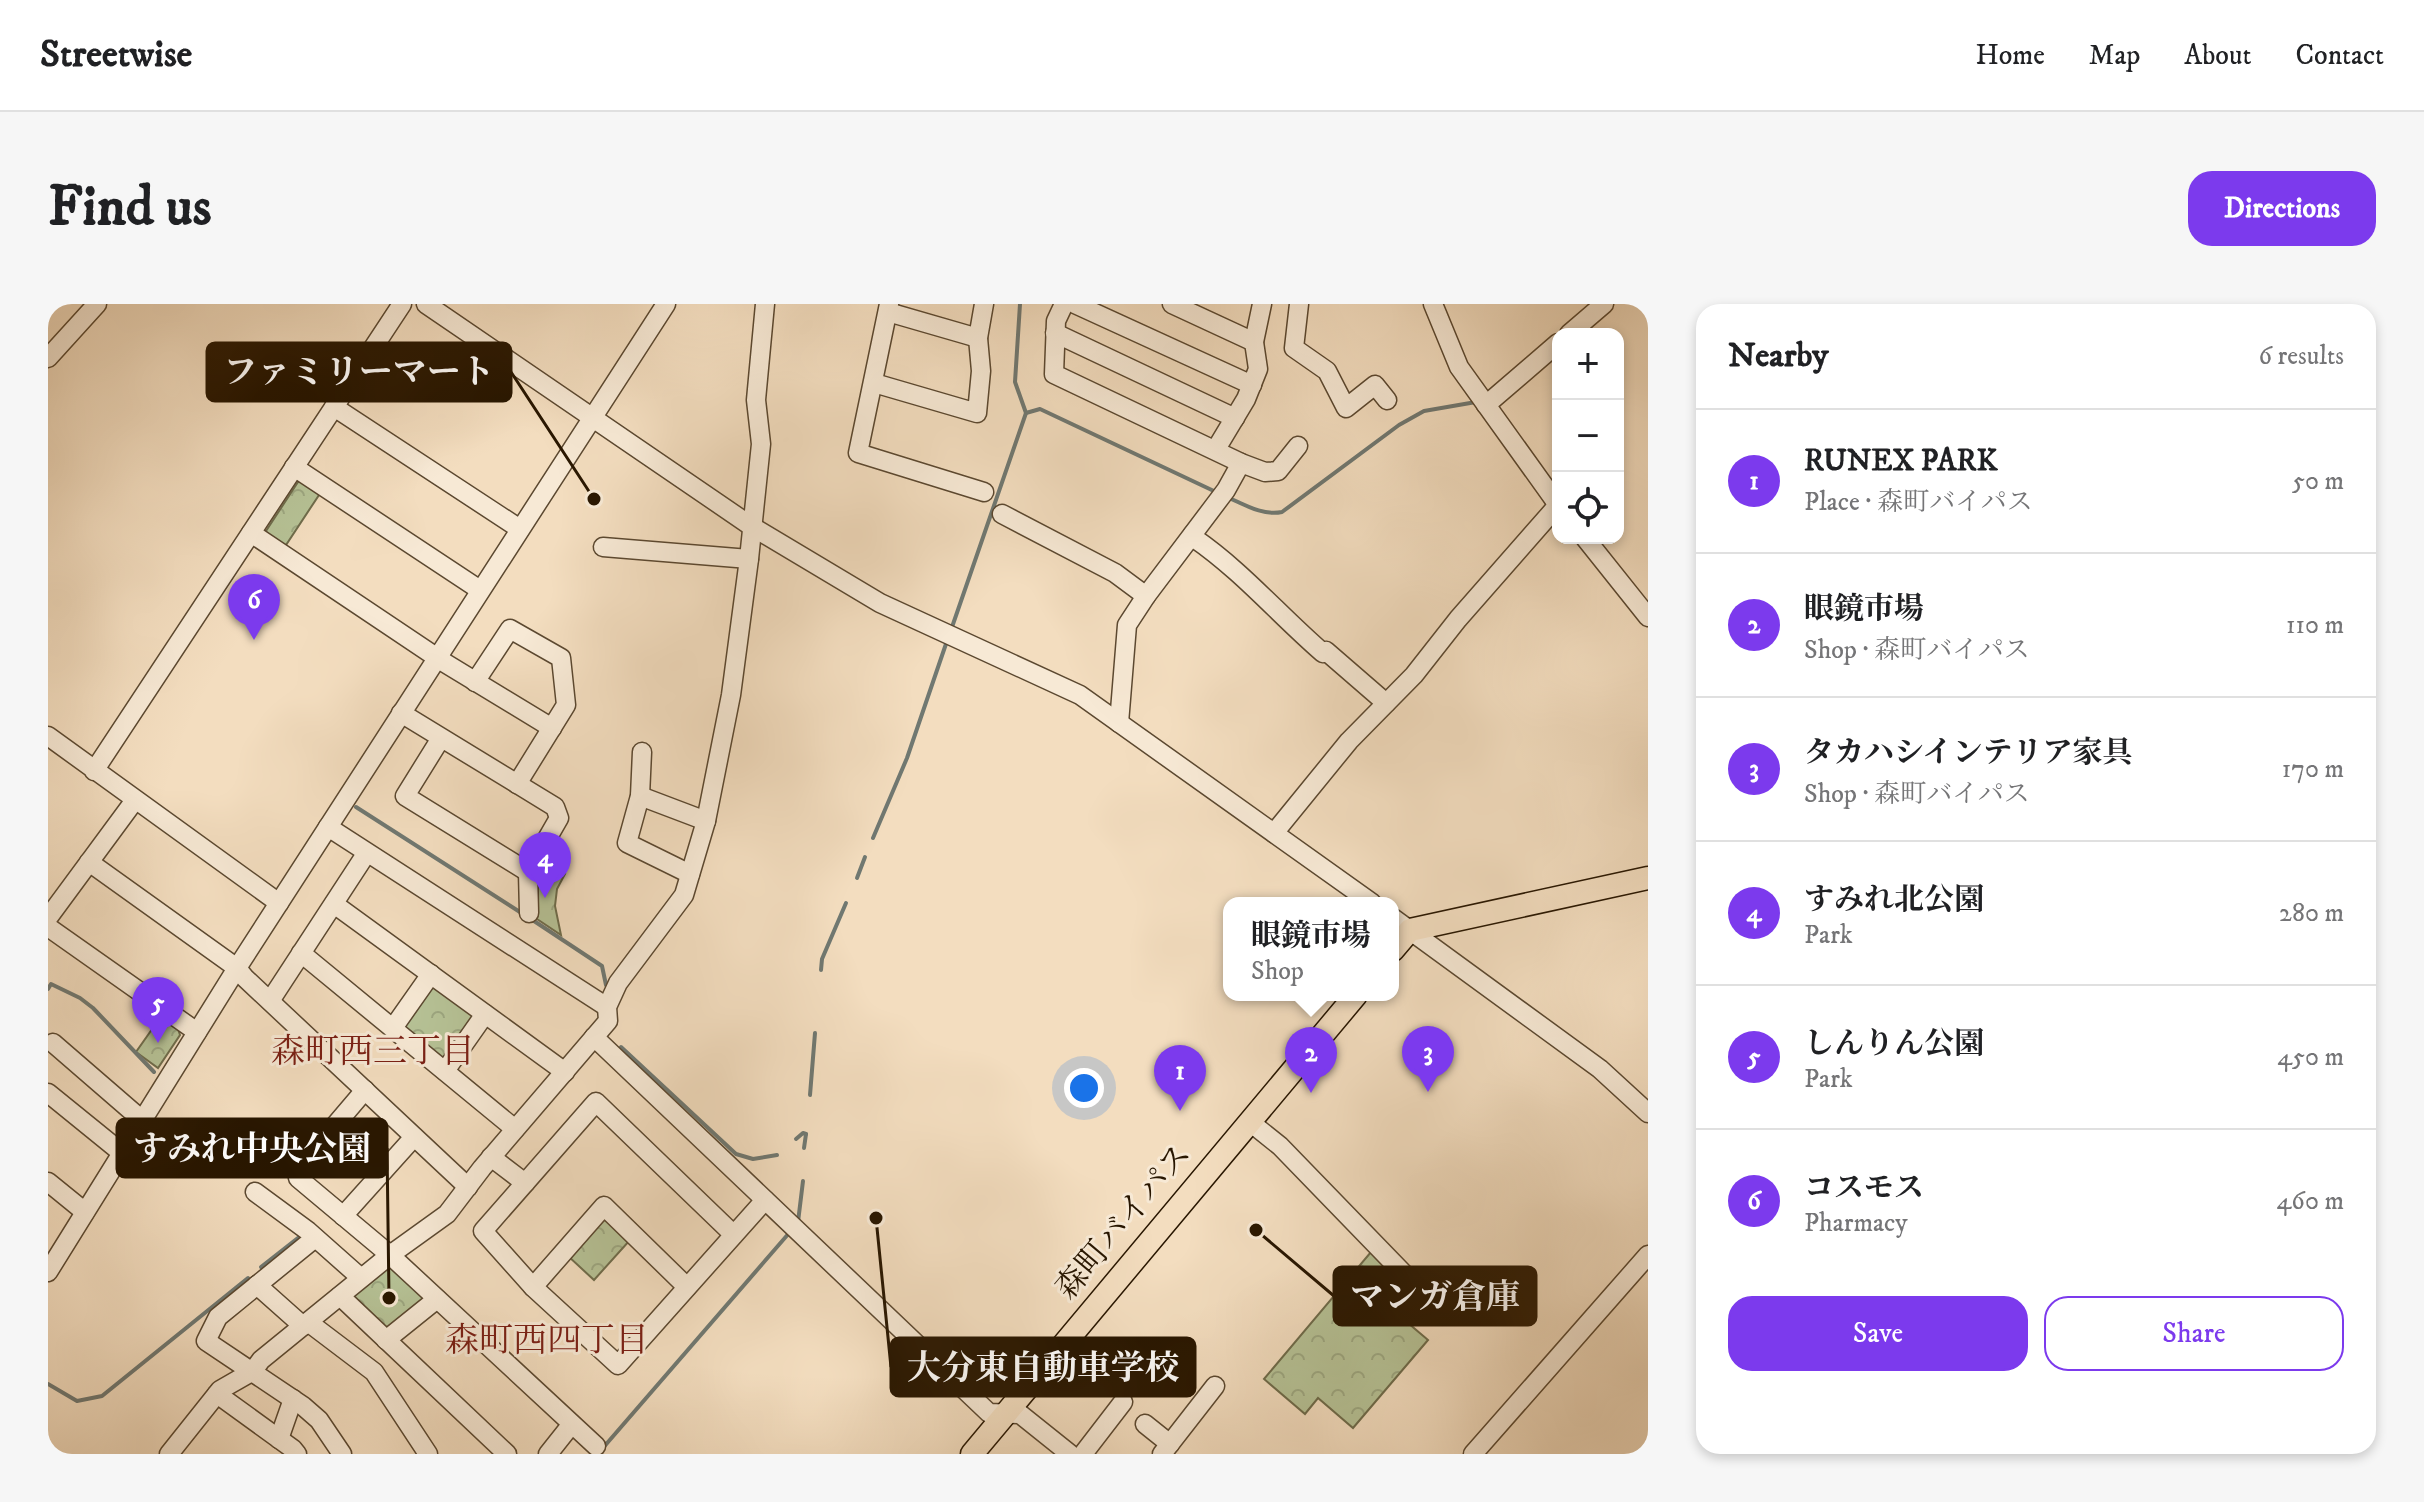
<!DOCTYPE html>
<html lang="en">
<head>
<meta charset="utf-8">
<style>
	:root { --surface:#fff; --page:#f6f6f6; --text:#202124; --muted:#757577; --line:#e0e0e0; --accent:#7c3aed }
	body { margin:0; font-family:"IM FELL DW Pica","Noto Serif JP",serif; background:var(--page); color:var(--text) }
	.controls { position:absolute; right:24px; top:24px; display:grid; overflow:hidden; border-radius:16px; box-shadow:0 4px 12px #0003 }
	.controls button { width:72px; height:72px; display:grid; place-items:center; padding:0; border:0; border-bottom:2px solid var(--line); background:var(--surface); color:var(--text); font:40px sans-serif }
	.you { position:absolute; left:1036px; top:784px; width:28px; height:28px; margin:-20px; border:6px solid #fff; border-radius:50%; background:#1a73e8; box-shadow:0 0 0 12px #1a73e833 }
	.badge { display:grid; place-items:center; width:52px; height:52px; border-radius:50%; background:var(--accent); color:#fff; font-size:26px; font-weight:700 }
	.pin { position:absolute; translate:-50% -66px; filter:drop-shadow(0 2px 4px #0008) }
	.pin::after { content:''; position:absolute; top:42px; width:28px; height:24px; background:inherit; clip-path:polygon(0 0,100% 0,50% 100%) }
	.popup { position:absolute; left:1175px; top:593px; width:176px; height:104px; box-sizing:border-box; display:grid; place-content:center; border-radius:16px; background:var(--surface); filter:drop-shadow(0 2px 6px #0005); font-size:26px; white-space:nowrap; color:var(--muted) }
	.popup b { font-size:30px; color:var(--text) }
	.popup::after { content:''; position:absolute; left:50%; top:100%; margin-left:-16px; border:16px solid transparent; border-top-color:var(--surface) }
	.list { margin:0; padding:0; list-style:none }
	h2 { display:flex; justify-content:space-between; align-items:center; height:104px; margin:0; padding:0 32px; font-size:34px }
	h2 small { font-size:26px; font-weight:400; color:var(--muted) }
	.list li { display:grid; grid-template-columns:52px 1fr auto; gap:24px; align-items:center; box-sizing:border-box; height:144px; padding:0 32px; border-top:2px solid var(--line) }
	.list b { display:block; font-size:30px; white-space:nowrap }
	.list p { margin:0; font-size:26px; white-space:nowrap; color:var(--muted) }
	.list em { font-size:26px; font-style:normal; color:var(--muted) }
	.actions { display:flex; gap:16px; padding:24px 32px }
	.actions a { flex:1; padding:18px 0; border:2px solid var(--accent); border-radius:24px; text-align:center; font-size:28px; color:var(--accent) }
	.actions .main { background:var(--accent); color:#fff }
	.icon { flex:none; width:44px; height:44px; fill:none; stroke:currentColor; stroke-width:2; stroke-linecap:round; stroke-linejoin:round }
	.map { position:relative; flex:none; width:1600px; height:1150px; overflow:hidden; border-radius:24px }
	header { display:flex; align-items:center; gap:48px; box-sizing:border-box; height:112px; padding:0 40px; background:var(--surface); border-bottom:2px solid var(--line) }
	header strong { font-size:38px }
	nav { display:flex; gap:44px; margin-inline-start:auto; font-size:28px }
	.intro { display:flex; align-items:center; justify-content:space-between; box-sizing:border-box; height:192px; padding:0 48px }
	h1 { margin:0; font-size:56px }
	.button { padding:20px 36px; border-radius:24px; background:var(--accent); color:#fff; font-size:28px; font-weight:700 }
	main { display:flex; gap:48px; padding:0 48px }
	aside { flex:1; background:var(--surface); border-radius:24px; box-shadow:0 4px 12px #0003 }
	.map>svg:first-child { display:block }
	.park { fill:url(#park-crowns); stroke:#6f6c4b; stroke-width:2 }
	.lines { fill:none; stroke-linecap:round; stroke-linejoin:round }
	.stream { stroke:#707871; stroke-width:4 }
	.minor-casing { stroke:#5b4830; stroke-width:21 }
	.major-casing { stroke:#281600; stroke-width:25 }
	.minor { stroke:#f7e9d5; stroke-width:18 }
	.major { stroke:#f3ddbf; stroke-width:22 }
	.labels { text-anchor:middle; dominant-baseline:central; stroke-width:6; stroke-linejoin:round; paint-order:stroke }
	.street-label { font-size:32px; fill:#281600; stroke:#f7e9d5 }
	.neighbourhood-label { font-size:34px; fill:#7a1f14; stroke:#f7e9d5 }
	.leader { fill:none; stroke:#281600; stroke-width:3 }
	.callout-dot { fill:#281600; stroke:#f7e9d5; stroke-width:3 }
	.callout { fill:#281600; stroke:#281600; stroke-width:3 }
	.callout-label { font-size:34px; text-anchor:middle; font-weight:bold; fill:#fff }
</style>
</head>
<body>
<header>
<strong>Streetwise</strong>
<nav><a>Home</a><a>Map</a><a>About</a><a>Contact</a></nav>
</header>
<div class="intro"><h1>Find us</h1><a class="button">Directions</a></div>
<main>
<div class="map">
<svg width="1600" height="1150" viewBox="0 0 1600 1150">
	<defs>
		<pattern id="park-crowns" width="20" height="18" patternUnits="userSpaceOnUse" patternTransform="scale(2)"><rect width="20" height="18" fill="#b6c296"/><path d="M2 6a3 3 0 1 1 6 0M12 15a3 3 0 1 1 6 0" fill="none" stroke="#9ca680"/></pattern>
	</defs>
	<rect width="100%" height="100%" fill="#f3ddbf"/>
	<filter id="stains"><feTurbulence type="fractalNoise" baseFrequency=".0025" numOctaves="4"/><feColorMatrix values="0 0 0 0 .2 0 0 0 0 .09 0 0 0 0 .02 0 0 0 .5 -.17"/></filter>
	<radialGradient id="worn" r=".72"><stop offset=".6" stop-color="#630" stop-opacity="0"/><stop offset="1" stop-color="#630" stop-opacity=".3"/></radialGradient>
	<!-- park -->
	<g class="park">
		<polygon points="256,177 273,188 236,244 220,233 218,227 250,178"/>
		<polygon points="493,557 517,570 509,585 507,602 513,631 486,613 485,571"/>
		<polygon points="386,681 426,709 427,716 394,756 355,724"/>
		<polygon points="114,711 129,722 132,731 110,764 88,748"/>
		<polygon points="552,916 562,916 582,936 546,976 520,952"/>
		<path d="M1323 948 1345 967C1339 1006 1352 1012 1380 1036L1305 1124 1270 1094 1257 1110 1216 1075Z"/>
		<polygon points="343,959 378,993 338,1026 305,995 305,989"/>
	</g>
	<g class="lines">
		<!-- stream -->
		<g class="stream">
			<polyline points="972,0 967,78 978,109"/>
			<path d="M1179 193C1197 201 1215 212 1234 208L1351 121 1376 107 1428 98"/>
			<polyline points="903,326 978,109 992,105 1168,188"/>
			<polyline points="308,503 475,610"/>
			<polyline points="825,534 859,454 900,334"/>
			<polyline points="809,574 817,553"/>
			<polyline points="483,615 554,662 558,681"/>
			<polyline points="773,666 774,655 798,599"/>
			<polyline points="0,685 3,680 32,694 45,704 106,768"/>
			<polyline points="573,743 688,850 705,855 729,851"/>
			<polyline points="762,791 767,729"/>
			<polyline points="748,835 755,829 758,830"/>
			<polyline points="756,844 758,830"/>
			<polyline points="750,918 755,877"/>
			<polyline points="213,963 255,930"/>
			<polyline points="0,1080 29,1097 54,1092 200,974"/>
			<polyline points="554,1145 742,928"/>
		</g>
		<!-- minor casing -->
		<g class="minor-casing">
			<g id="minor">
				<polyline points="378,0 703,222 832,299 1032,391 1324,599"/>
				<polyline points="841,0 810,149 936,188"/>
				<polyline points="1016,0 1008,17 1006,70 1193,159 1217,168 1230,167 1250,142"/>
				<polyline points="1027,0 1204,81"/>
				<polyline points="1124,0 1206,38"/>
				<polyline points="1251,0 1246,44 1279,67 1298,104 1327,81 1339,96"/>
				<polyline points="1385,0 1411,63 1510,201"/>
				<polyline points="840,8 930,34"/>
				<polyline points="1007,29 1187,114"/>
				<polyline points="1521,30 1556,0"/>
				<polyline points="0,54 49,0"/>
				<polyline points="826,79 929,109 933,67 930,34 936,0"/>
				<polyline points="1438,101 1510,39"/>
				<polyline points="286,103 472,225"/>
				<polyline points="1168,145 1198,95 1210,65 1206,38 1214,0"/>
				<polyline points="246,163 432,286"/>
				<polyline points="954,210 1067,269 1098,292"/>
				<polyline points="203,229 397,359 504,424"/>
				<path d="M1145 230 1146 234C1194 267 1231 311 1275 349L1278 347 1338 399"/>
				<polyline points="1537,234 1600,313"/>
				<polyline points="555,243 701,255"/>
				<polyline points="427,378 462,325 513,354 518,401 469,480"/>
				<polyline points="353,409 507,503 511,514 480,568 357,492 393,434"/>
				<polyline points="1071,419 1079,321 1098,292 1178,186 1193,159"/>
				<polyline points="0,432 231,599"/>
				<polyline points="594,448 592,492 579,539 642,570"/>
				<polyline points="46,467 354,0"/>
				<polyline points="592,492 658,517"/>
				<polyline points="280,523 559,703"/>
				<polyline points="1226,529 1301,437 1366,371 1410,315 1510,201"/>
				<polyline points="41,558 189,664 197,674 420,883"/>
				<polyline points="480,568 481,609"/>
				<polyline points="286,600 517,768"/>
				<polyline points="0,614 87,496"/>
				<polyline points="1345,614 1552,765 1600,809"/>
				<polyline points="0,623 149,728"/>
				<polyline points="253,649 467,825"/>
				<polyline points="222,697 318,550"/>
				<polyline points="345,724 383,670"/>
				<polyline points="546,733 941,1109 972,1110 1022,1150"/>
				<polyline points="5,739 94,816"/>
				<polyline points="397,767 437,710"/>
				<polyline points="317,786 249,866 250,874 342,951 548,1142"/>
				<polyline points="0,789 74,849"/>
				<polyline points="1202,818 1232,842 1360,974 1350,987 1351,996"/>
				<polyline points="443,853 477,879"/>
				<polyline points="0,878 37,908"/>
				<polyline points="207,888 260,927 313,974"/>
				<polyline points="295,912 366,833"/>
				<polyline points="686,931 548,798 435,927 485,983 570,1061 717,896"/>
				<polyline points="267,934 170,1013 158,1037 255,1102 271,1116 294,1150"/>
				<polyline points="0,968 189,664 618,0"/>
				<polyline points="209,981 255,1022"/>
				<polyline points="485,983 556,902 639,983"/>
				<polyline points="292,992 459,1150"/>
				<polyline points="260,1018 326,1068 380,1150"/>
				<polyline points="338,1036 389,995"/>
				<polyline points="169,1090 245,1145 249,1150"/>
				<polyline points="1097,1120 1122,1140"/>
				<polyline points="231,1135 245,1095"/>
				<polyline points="121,1150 172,1086 205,1067 213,1056 342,951 399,910 434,864 560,717 559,703 570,679 636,591 658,517 683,391 701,255 713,140 708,96 717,0"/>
				<polyline points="500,1150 523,1121"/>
				<polyline points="1035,1150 1075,1098"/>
				<polyline points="1114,1150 1167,1082"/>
				<polyline points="1425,1150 1600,951"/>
			</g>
		</g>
		<!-- major casing -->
		<g class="major-casing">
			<g id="major">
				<polyline points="1345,646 1362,626 1600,574"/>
				<polyline points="924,1150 1308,691"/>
			</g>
		</g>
		<!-- minor -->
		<use href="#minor" class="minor"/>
		<!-- major -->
		<use href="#major" class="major"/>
	</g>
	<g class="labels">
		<!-- street labels -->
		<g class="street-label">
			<text transform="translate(1076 918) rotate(-50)">森町バイパス</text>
		</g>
		<!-- neighbourhood labels -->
		<g class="neighbourhood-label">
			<text x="325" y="748">森町西三丁目</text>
			<text x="499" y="1037">森町西四丁目</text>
		</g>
	</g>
	<!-- callouts -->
	<path class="leader" d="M546 195L463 68M341 994L339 844M1208 926L1286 992M828 914L843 1063"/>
	<g class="callout-dot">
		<circle cx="546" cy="195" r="8"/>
		<circle cx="341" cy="994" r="8"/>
		<circle cx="1208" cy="926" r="8"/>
		<circle cx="828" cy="914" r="8"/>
	</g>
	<g class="callout">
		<rect x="159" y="39" width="304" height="58" rx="8"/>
		<rect x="69" y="815" width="270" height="58" rx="8"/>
		<rect x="1286" y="963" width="202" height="58" rx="8"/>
		<rect x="843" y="1034" width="304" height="58" rx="8"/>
	</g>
	<g class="callout-label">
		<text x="311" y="79">ファミリーマート</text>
		<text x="204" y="856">すみれ中央公園</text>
		<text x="1387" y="1004">マンガ倉庫</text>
		<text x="995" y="1075">大分東自動車学校</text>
	</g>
	<rect width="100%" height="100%" filter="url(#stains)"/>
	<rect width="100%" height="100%" fill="url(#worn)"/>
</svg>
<div class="controls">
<button>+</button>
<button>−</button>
<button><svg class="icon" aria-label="locate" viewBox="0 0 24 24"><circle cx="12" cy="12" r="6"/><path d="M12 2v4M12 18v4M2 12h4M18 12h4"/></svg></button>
</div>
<div class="you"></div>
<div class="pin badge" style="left:1132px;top:807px">1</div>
<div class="pin badge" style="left:1263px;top:789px">2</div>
<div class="popup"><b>眼鏡市場</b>Shop</div>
<div class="pin badge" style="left:1380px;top:788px">3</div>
<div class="pin badge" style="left:497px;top:594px">4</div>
<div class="pin badge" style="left:110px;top:739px">5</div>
<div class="pin badge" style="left:206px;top:336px">6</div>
</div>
<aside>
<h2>Nearby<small>6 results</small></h2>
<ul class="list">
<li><span class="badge">1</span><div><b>RUNEX PARK</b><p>Place · 森町バイパス</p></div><em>50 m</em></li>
<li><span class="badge">2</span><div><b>眼鏡市場</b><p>Shop · 森町バイパス</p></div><em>110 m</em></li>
<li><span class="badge">3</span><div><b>タカハシインテリア家具</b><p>Shop · 森町バイパス</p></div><em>170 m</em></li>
<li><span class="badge">4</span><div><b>すみれ北公園</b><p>Park</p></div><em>280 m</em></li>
<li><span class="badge">5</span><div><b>しんりん公園</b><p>Park</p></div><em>450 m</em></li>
<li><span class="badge">6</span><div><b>コスモス</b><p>Pharmacy</p></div><em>460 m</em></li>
</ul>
<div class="actions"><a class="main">Save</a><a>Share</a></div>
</aside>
</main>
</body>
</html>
